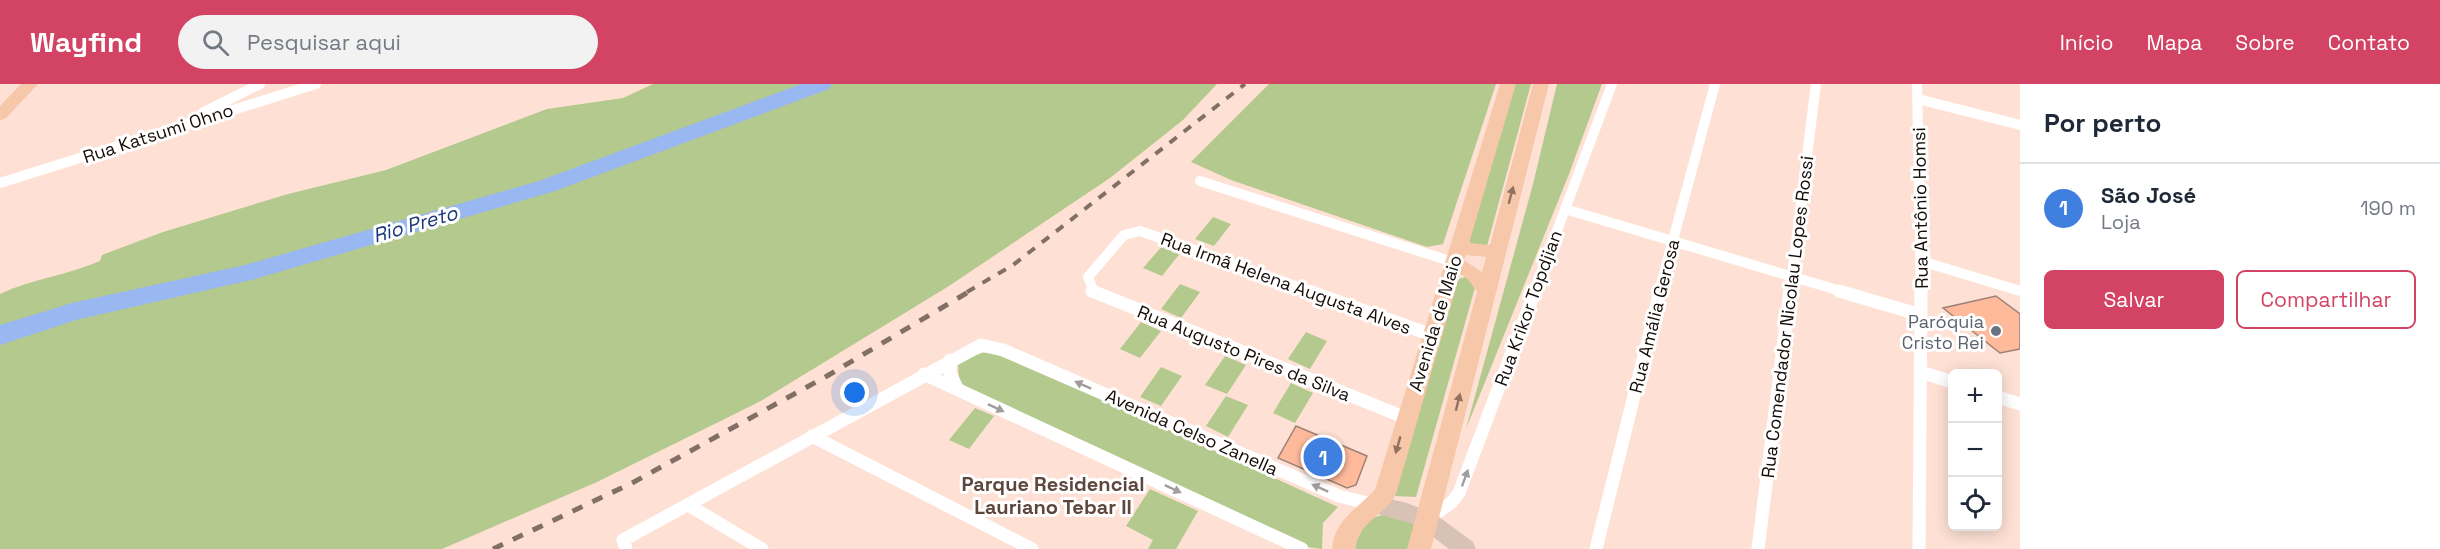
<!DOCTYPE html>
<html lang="pt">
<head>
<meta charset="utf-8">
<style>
	:root { --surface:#fff; --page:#f2f2f3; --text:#1f2937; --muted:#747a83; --line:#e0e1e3; --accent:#d34364 }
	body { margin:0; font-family:"Space Grotesk",sans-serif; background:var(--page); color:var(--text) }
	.controls { position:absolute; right:18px; bottom:18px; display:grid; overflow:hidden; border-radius:9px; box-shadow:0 3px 15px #0003 }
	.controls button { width:54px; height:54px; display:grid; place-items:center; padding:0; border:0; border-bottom:2px solid var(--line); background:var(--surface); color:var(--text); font:30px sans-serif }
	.you { position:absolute; left:855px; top:309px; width:21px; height:21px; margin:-15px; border:4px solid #fff; border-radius:50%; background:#1a73e8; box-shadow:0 0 0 9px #1a73e833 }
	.badge { display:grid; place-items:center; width:39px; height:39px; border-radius:50%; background:var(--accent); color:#fff; font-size:20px; font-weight:700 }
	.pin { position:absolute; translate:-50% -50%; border:3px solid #fff; box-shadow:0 2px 6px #0006 }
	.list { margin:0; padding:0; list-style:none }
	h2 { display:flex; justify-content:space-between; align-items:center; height:78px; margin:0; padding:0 24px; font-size:26px }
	h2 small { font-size:20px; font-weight:400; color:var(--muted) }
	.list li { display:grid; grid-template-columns:39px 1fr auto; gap:18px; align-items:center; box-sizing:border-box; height:90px; padding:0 24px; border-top:2px solid var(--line) }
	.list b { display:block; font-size:22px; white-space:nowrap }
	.list p { margin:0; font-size:20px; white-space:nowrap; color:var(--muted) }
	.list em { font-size:20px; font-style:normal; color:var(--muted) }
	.actions { display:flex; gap:12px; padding:18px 24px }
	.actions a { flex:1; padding:14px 0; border:2px solid var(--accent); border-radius:9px; text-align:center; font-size:21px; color:var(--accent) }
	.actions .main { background:var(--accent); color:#fff }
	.icon { flex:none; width:33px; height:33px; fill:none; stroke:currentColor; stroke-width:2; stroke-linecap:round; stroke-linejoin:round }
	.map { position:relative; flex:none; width:2020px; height:465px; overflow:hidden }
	header { display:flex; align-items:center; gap:36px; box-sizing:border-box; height:84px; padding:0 30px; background:var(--accent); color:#fff }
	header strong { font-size:28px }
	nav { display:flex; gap:33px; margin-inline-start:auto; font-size:21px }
	.search { width:420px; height:54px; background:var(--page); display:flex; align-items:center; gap:15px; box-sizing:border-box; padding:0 21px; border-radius:33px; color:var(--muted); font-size:22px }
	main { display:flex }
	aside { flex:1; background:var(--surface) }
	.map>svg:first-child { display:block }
	.green { fill:#b4c98d }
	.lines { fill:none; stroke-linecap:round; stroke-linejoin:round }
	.river { fill:#99b7f1; fill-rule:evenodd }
	.building { fill:#ffba9c; stroke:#9c8276; stroke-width:1.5 }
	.street-far1 { stroke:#fff; stroke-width:10 }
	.street { stroke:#fff; stroke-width:13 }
	.secondary { fill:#d8c1b5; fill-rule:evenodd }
	.primary { fill:#f7c7aa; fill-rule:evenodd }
	.rail-far1 { stroke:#827067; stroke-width:4; stroke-dasharray:9 9; stroke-linecap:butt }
	.rail { stroke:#827067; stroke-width:5; stroke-dasharray:11 11; stroke-linecap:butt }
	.oneway { fill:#917261 }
	.oneway2 { fill:#a19d9c }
	.worship-dot { fill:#6b7280; stroke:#fff; stroke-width:2 }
	.labels { text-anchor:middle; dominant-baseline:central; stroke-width:6; stroke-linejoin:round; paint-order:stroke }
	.street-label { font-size:18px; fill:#140b07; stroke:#fff }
	.worship-label { font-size:18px; fill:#5b616d; stroke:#fff; text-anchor:end }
	.water-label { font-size:20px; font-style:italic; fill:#19377a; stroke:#fff }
	.neighbourhood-label { font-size:20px; font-weight:bold; fill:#5d463c; stroke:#fff }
</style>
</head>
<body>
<header>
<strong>Wayfind</strong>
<div class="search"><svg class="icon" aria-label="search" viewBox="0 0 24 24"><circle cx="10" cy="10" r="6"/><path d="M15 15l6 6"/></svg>Pesquisar aqui</div>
<nav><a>Início</a><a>Mapa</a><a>Sobre</a><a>Contato</a></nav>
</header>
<main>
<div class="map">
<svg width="2020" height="465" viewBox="0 0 2020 465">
	<rect width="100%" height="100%" fill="#fee1d4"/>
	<!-- green -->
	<g class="green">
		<path d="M653 0H1217L1183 36 1110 94 949 202 759 318 597 398 442 465H0V210C31 195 68 191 100 177L102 171 163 148 288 110 386 86 547 25 623 14Z"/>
		<polygon points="1269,0 1496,0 1443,160 1427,163 1231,96 1191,78"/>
		<polygon points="1515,0 1531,0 1487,162 1473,161 1469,158"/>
		<polygon points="1557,0 1602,0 1569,90 1466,345 1533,100"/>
		<polygon points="1213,133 1231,140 1214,162 1195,155"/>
		<polygon points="1163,161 1181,168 1162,192 1143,184"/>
		<polygon points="1465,193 1476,200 1416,413 1394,412 1456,196"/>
		<polygon points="1180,200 1200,208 1181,234 1161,225"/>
		<polygon points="1141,238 1161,247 1140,274 1120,265"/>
		<polygon points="1306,248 1327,257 1310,285 1288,275"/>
		<polygon points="995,267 1338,423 1323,439 1322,465 1307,463 959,299 958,278 982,269"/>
		<polygon points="1225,272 1246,281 1227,310 1205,301"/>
		<polygon points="1161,283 1182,292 1161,322 1140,313"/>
		<polygon points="1291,299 1313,309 1295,339 1273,329"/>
		<polygon points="1226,312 1248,321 1228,353 1206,342"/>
		<polygon points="975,324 994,332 969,365 949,356"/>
		<polygon points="1150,405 1198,427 1176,465 1148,465 1153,456 1126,442"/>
		<polygon points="1386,430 1417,436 1410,465 1352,465 1368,435"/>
	</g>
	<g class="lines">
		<!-- river -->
		<polygon class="river" points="801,0 832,0 829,5 555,107 255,195 76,236 0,261 0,241 72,219 245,181 539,97"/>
	</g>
	<!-- building -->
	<g class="building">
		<polygon points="1996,212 2020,230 2020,265 2000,269 1943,224"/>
		<polygon points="1296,342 1367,372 1356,401 1347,404 1278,374"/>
	</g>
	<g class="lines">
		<!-- street-far1 -->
		<g class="street-far1">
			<polyline points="1917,0 1921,208"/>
			<polyline points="1918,15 2020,41"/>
			<polyline points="202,29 260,0"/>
			<polyline points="1200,97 1453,178"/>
			<polyline points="0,99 316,0"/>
			<polyline points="1565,125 1844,208"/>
			<polyline points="1921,177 2020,207"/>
			<polyline points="1094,208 1088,193 1124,151 1140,147 1312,208"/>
			<polyline points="1534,208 1612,0"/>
			<polyline points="1659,208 1715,0"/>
			<polyline points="1790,208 1816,0"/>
		</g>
		<!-- street -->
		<g class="street">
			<polyline points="1092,207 1406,334"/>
			<polyline points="1308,207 1432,251"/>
			<polyline points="1839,207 1921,231"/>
			<polyline points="950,276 950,289 958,306"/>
			<polyline points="1921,288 1952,298"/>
			<polyline points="924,290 1302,465"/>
			<polyline points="1998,313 2020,320"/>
			<polyline points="812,352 1032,465"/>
			<polyline points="688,421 762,465"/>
			<polyline points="1427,436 1452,418 1459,409 1535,207"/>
			<polyline points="626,465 623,456 981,261 1003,266 1339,412 1375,421"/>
			<polyline points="1596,465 1660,207"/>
			<polyline points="1758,465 1790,207"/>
			<polyline points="1919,465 1921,207"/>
		</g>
		<!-- secondary -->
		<polygon class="secondary" points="1375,412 1404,418 1435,430 1473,458 1476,465 1449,465 1419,442 1368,427 1364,421 1368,415"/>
		<!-- primary -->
		<g class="primary">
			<polygon points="21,0 38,0 6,34 0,36 0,22"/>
			<path d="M1500 0H1516L1469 159 1490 161 1533 0H1549L1431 465H1407L1477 208 1467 194 1460 190 1396 410C1385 432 1357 438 1356 465H1332C1334 436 1357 425 1375 406ZM1466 171 1486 173 1482 188 1464 176Z"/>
		</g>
		<!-- rail-far1 -->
		<polyline class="rail-far1" points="967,208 1013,181 1245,0"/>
		<!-- rail -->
		<polyline class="rail" points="493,465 632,399 827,292 970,207"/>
	</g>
	<!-- one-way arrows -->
	<defs><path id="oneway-solid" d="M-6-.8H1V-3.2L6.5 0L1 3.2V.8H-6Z" transform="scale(1.5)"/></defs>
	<g class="oneway">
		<use href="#oneway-solid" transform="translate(1511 111) rotate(-75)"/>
		<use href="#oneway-solid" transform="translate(1458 318) rotate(-76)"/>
		<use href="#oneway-solid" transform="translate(1398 361) rotate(106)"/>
	</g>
	<g class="oneway2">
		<use href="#oneway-solid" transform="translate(1083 301) rotate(-156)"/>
		<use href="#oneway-solid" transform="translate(996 324) rotate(25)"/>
		<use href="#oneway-solid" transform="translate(1465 394) rotate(-70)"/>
		<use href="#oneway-solid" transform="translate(1320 404) rotate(-156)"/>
		<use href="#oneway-solid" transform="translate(1173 405) rotate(25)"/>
	</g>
	<!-- markers -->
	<circle class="worship-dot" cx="1996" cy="247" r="6"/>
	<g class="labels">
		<!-- street labels -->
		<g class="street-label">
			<text transform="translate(158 49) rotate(-18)">Rua Katsumi Ohno</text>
			<text transform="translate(1920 124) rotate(-91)">Rua Antônio Homsi</text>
			<text transform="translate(1286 199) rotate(20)">Rua Irmã Helena Augusta Alves</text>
			<text transform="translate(1528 224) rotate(-70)">Rua Krikor Topdjian</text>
			<text transform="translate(1654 232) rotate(-76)">Rua Amália Gerosa</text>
			<text transform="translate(1787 233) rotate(-83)">Rua Comendador Nicolau Lopes Rossi</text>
			<text transform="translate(1435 239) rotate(-73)">Avenida de Maio</text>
			<text transform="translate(1244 269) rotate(22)">Rua Augusto Pires da Silva</text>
			<text transform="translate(1192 348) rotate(24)">Avenida Celso Zanella</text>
		</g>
		<!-- worship labels -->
		<g class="worship-label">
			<text x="1984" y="237">Paróquia<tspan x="1984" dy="21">Cristo Rei</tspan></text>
		</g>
		<!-- water labels -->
		<g class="water-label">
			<text transform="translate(415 140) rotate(-16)">Rio Preto</text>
		</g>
		<!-- neighbourhood labels -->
		<g class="neighbourhood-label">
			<text x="1053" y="400">Parque Residencial<tspan x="1053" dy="23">Lauriano Tebar II</tspan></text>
		</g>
	</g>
</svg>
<div class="controls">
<button>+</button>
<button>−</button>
<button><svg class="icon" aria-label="locate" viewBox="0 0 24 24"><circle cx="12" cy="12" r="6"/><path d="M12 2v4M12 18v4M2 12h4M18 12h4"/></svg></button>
</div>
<div class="you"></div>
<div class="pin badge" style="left:1323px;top:373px;background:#3f7fe0">1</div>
</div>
<aside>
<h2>Por perto<small></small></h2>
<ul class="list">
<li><span class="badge" style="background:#3f7fe0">1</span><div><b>São José</b><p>Loja</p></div><em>190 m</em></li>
</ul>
<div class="actions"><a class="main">Salvar</a><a>Compartilhar</a></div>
</aside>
</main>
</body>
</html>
